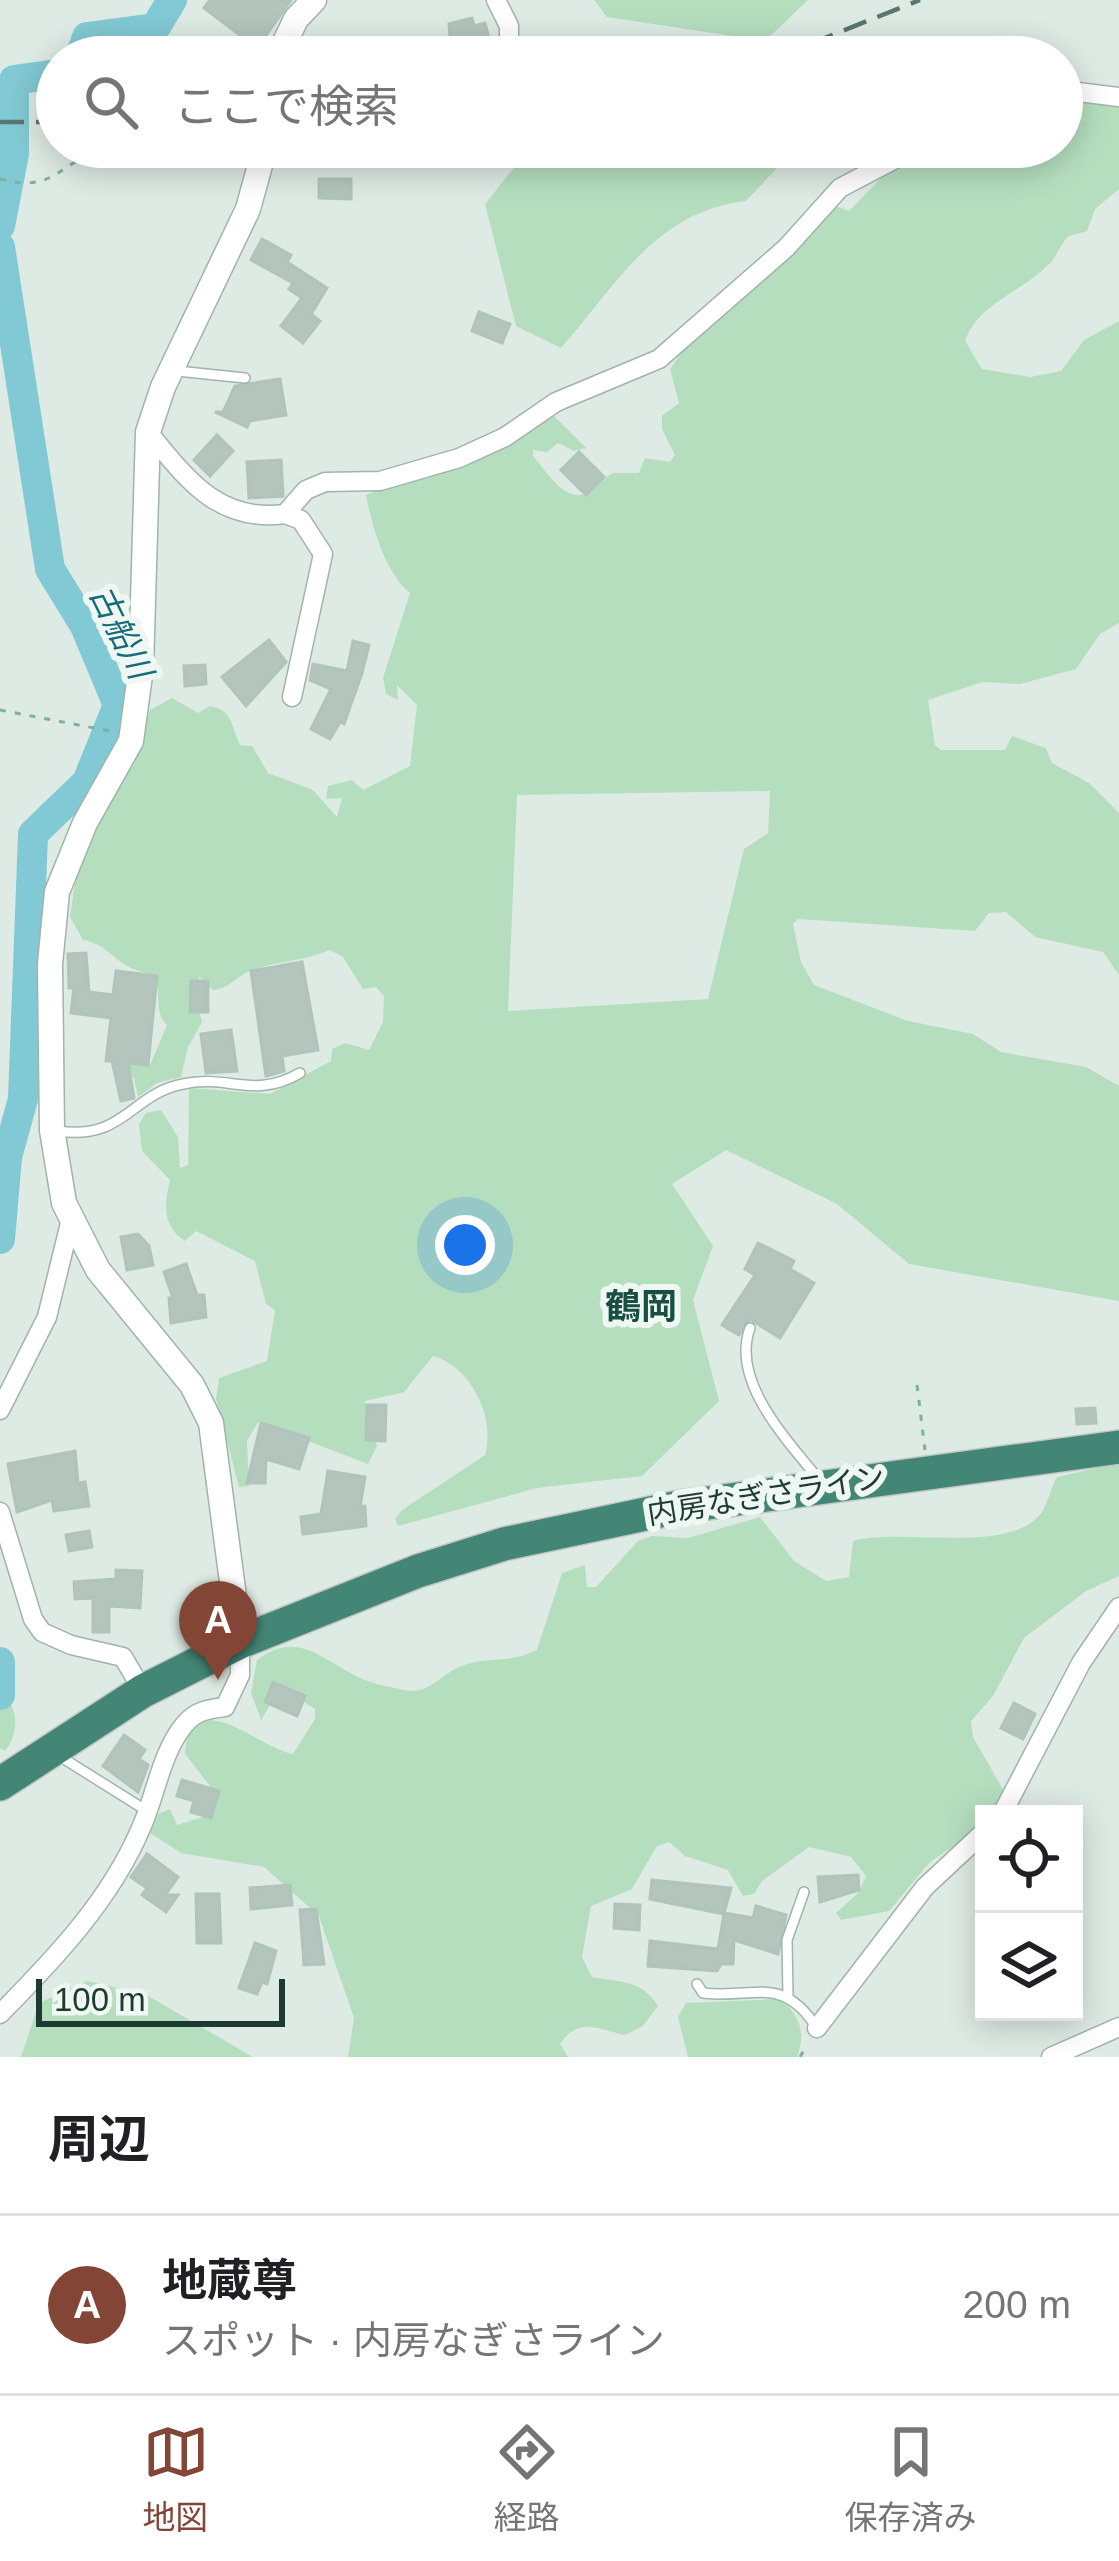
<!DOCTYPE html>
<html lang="ja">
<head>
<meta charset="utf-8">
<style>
	:root { --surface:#fff; --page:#f2f2f2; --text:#202124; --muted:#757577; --line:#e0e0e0; --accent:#834536 }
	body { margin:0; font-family:Arial,"Noto Sans JP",sans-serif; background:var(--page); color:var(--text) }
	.controls { position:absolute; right:36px; bottom:36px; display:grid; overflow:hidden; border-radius:0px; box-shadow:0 6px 30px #0003 }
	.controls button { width:108px; height:108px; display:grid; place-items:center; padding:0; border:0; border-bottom:3px solid var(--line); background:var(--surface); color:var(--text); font:60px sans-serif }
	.scale { position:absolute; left:36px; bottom:30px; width:249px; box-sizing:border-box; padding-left:12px; border:6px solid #1e3b33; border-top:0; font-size:33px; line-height:42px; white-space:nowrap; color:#1e3b33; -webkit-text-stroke:9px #eef7f2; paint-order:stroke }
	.you { position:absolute; left:465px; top:1245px; width:42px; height:42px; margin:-30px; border:9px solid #fff; border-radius:50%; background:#1a73e8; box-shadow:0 0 0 18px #1a73e833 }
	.badge { display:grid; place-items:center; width:78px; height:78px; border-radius:50%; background:var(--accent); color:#fff; font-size:39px; font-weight:700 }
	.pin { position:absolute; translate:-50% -99px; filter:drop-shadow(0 3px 6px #0008) }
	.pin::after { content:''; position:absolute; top:63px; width:42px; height:36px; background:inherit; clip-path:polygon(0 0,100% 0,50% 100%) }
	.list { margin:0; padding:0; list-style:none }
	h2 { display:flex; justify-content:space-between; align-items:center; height:156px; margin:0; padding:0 48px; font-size:51px }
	h2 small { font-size:39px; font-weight:400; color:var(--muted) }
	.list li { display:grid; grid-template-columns:78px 1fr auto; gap:36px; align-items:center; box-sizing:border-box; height:180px; padding:0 48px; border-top:3px solid var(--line) }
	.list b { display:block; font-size:45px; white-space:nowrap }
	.list p { margin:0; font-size:39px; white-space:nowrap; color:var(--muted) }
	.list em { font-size:39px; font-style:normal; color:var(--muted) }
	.icon { flex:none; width:66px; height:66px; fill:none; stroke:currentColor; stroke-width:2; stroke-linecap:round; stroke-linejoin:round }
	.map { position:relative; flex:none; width:1119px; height:2057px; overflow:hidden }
	.search { position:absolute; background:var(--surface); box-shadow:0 6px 30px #0003; left:36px; right:36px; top:36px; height:132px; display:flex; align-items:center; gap:30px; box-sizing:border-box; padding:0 42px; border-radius:66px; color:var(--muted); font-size:45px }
	.sheet { height:336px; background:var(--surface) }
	nav { display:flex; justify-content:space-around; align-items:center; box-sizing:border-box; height:168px; border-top:3px solid var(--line); background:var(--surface); font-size:33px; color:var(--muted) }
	nav a { display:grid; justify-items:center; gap:6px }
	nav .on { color:var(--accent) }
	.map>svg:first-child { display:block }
	.green { fill:#b5debf; fill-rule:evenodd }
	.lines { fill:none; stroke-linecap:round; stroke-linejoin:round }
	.river { stroke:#81c9d4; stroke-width:30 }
	.building { fill:#b3c5bd; stroke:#b0c4bb; stroke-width:3 }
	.service-casing { stroke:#a1b3ab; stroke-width:12 }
	.minor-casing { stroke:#a1b3ab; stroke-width:21 }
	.tertiary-casing { stroke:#a1b3ab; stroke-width:27 }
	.trunk-casing { stroke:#c0c8c6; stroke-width:36 }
	.path { stroke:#7cb09f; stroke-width:3; stroke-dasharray:6 9; stroke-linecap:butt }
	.service { stroke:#fff; stroke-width:9 }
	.minor { stroke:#fff; stroke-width:18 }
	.tertiary { stroke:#fff; stroke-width:24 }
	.trunk { stroke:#448675; stroke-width:33 }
	.rail { stroke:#58776e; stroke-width:4.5; stroke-dasharray:24 12; stroke-linecap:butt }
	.labels { text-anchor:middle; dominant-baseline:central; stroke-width:12; stroke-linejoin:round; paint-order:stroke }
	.street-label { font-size:30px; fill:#1e3b33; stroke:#eef7f2 }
	.water-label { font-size:33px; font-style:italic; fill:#156b7a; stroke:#eef7f2 }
	.quarter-label { font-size:36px; font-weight:bold; fill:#194e40; stroke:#eef7f2 }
</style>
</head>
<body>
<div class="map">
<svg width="1119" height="2057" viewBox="0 0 1119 2057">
	<rect width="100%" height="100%" fill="#deebe4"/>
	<!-- green -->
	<g class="green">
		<polygon points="594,0 808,0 765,41 607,17"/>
		<path d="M1062 95 1119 106V189L1095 209 1087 231 1069 236C1059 245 1057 258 1047 266 1021 292 978 304 965 341L982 369 1030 377 1061 371 1084 340 1119 321V623L1100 634 1076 669 1020 684 983 682 928 700 935 745 941 750H1005L1012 736 1046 748 1052 763 1089 783 1119 813V975L1103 952 1035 937 1006 912 989 913 975 931 798 919 793 924 801 962 814 985 908 1021 973 1034 1001 1052 1086 1067 1119 1086V1301L909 1264 837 1204 726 1150 672 1184 713 1246 693 1300 719 1401 642 1476 537 1488 398 1526 395 1519 402 1510 485 1455C496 1417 471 1367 433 1356L404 1392 365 1401 377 1446 368 1464 258 1422 247 1441 249 1486 239 1487 216 1399 219 1378 267 1361 275 1310 266 1304 255 1261 196 1231 185 1241C162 1226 164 1204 170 1180L142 1151 139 1124 146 1113 161 1110 178 1137 180 1168 188 1165 189 1088 270 1094 331 1061 332 1049 345 1043 369 1050 383 1022 384 996 376 987 363 989 343 957 330 950C303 962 270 961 246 973 232 980 230 988 213 990L200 977 193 988 202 1022 188 1047 181 1077 157 1083 138 1097 134 1078 117 1063 150 1065 167 1025C153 1012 162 992 155 975 111 968 114 945 83 940L70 917 76 876 116 786 134 765 150 710 172 698 198 713 210 706C233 710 231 726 240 745L252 746 268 773 313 790 337 817 342 798 326 799 328 786 352 780 363 790 410 766 417 705 397 685 398 700 386 694 383 678 410 593C385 573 372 526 366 495L549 411 586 448 574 451 558 443 547 452 533 450V456C546 471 567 506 589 492 598 487 603 478 613 473H639L645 458 670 462 675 455 662 429V416L679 403 670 369 692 338 836 206 849 211 893 166 922 147H1062ZM770 791 768 833 744 849 708 999 508 1011 517 795Z"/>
		<path d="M577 147H797L746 201C655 212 618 283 561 348L516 326 485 204 529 149Z"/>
		<path d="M1119 1463V1576L1086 1591 1024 1638 993 1696 971 1721 973 1737 1004 1791 997 1814H984V1826L930 1862 889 1911 841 1920 836 1913 858 1893 866 1876 851 1857 809 1847 762 1881 754 1894 743 1896 728 1870 685 1856 669 1842 657 1846 632 1889 591 1906 582 1957 592 1977C621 1983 641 1979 658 2006L643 2026 625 2035C597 2029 579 2016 560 2044L568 2057H348L354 2018 319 1916 264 1867 181 1853 150 1833 158 1814 170 1809 177 1825 203 1817 210 1786 185 1754C190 1680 260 1749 293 1754L315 1719V1709L291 1694 276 1695 261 1720 251 1693 257 1660C301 1626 327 1666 368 1681 378 1685 394 1688 405 1690 426 1695 438 1678 455 1669 480 1655 508 1665 537 1650L562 1573 585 1565 587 1587H596L638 1541 652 1536 688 1538 760 1517 794 1561 826 1581 849 1577 853 1541C898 1527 1011 1556 1042 1512 1048 1503 1051 1487 1057 1477Z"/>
		<path d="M0 1691C19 1707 20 1731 5 1751L0 1748Z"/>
		<polygon points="87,1981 143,1993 253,2057 21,2057 39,2003"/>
		<path d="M782 1999C800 2018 806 2032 797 2057H688L678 2017 686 2003Z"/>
	</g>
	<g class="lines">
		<!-- river -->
		<g class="river">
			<polyline points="80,57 87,37 155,28 172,0"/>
			<polyline points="0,226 14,154 14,80 57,74"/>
			<polyline points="0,247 50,569 85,626 118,705 87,782 33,834 23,1099 7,1157 0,1239"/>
			<polyline points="0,1662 0,1695"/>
		</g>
	</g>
	<!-- building -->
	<g class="building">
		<polygon points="210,0 291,0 257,48 204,8"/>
		<polygon points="472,18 474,26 485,23 489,38 479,40 483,57 460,57 457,48 451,50 449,24"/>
		<polygon points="319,179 351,179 351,199 319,198"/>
		<polygon points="262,239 291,255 287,262 327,288 311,314 320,321 303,343 281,326 302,298 289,289 293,283 251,260"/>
		<polygon points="479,312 510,324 502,343 472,331"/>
		<polygon points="280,379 286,415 250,421 247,427 215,412 223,412 235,386"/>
		<polygon points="217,435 233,451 210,476 194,460"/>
		<polygon points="579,452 604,477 586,495 561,470"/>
		<polygon points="281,460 283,496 249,498 247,462"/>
		<polygon points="269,640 286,662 246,706 222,677"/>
		<polygon points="353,641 369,645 362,673 344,724 340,722 330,739 311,729 331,689 310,680 313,664 347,671"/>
		<polygon points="205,665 206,684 185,686 184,666"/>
		<polygon points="86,953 89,992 113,995 116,971 157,976 148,1065 128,1063 134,1098 121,1101 112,1061 106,1061 111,1018 71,1013 74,988 69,988 68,954"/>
		<polygon points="302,962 318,1050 282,1056 284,1071 266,1076 251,971"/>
		<polygon points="191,981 208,981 208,1012 190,1012"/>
		<polygon points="231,1030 237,1071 206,1073 201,1034"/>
		<polygon points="138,1234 149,1246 153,1265 127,1270 121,1237"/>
		<polygon points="758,1243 794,1261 790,1269 814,1283 780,1338 750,1319 739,1335 722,1325 755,1275 745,1269"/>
		<polygon points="186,1264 197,1295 204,1295 206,1317 171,1323 169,1298 173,1298 164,1272"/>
		<polygon points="367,1405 386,1405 385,1441 366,1440"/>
		<polygon points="1095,1408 1096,1423 1077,1424 1076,1409"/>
		<polygon points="261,1423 309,1438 299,1469 266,1459 265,1483 247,1483"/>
		<polygon points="75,1451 78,1483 85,1482 89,1506 54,1511 52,1500 17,1512 8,1464"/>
		<polygon points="328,1471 365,1477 360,1507 365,1506 366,1526 303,1534 301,1517 321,1514"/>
		<polygon points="89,1531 92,1547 69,1551 66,1535"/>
		<polygon points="116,1570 142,1571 140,1608 109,1606 109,1632 93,1632 93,1598 75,1599 74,1582 116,1579"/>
		<polygon points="273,1682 305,1696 297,1716 265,1702"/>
		<polygon points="1014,1703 1035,1714 1023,1739 1001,1728"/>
		<polygon points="124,1735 145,1750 139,1759 148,1765 138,1792 103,1766"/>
		<polygon points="182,1780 219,1791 211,1818 191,1812 194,1801 177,1796"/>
		<polygon points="147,1854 178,1877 165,1895 178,1895 166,1912 142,1895 147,1888 131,1877"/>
		<polygon points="858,1875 859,1890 820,1902 818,1877"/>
		<polygon points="652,1880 731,1888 724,1913 753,1918 756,1906 786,1915 778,1954 734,1940 733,1964 721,1964 717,1971 648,1966 650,1941 718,1949 724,1914 650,1899"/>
		<polygon points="290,1885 292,1905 251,1909 250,1888"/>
		<polygon points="196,1894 219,1894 221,1943 197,1943"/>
		<polygon points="615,1904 640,1905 639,1930 614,1928"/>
		<polygon points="316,1909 324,1964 304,1965 300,1910"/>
		<polygon points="255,1943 276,1951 267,1984 262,1982 257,1994 239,1988"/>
	</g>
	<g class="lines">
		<!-- service casing -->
		<g class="service-casing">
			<g id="service">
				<polyline points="177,371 245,378"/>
				<path d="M58 1131C124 1141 131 1094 183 1084 230 1074 253 1100 300 1073"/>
				<path d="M750 1328C730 1382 789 1442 820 1481"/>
				<polyline points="61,1757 147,1811"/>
				<path d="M697 1984 703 1993C755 1999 782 1974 817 2028"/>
				<polyline points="788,1997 787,1940 804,1892"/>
			</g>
		</g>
		<!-- minor casing -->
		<g class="minor-casing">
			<g id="minor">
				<polyline points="496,0 509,26 509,57"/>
				<polyline points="1062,90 1119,97"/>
				<path d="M148 432C187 479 218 523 285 514L306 490 325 482 380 481 459 458 505 437 556 402 659 359 786 248 840 188 918 147"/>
				<polyline points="285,514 301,520 323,554 292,697"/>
				<polyline points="0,1410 47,1317 70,1223"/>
				<polyline points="0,1512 33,1619 42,1632 71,1645 123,1657 143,1691"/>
				<polyline points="1002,1814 1081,1663 1119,1607"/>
				<path d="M0 2014C54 1959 110 1901 141 1828 156 1795 161 1753 184 1725 195 1711 208 1709 225 1707L240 1675V1642"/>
				<polyline points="817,2028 925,1887 984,1832"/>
				<polyline points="1051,2057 1119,2027"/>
			</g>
		</g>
		<!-- tertiary casing -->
		<g class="tertiary-casing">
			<g id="tertiary">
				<polyline points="278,57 296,19 314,0"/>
				<polyline points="240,1642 211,1423 192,1385 98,1270 64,1203 52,1130 50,964 57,892 85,823 131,741 141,668 148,432 163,387 248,209 265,147"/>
			</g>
		</g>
		<!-- trunk casing -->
		<g class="trunk-casing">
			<polyline id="trunk" points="0,1784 143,1691 240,1642 418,1571 504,1544 679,1507 1119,1447"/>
		</g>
		<!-- path -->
		<g class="path">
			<path d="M0 179C57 194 57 161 102 152L246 148"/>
			<polyline points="0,710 110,731"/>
			<polyline points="917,1385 925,1450"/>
			<polyline points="800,2057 807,2045"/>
		</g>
		<!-- service -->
		<use href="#service" class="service"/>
		<!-- minor -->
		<use href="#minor" class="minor"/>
		<!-- tertiary -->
		<use href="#tertiary" class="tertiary"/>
		<!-- trunk -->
		<use href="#trunk" class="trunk"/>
		<!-- rail -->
		<g class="rail">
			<polyline points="777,57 920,0"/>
			<polyline points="0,122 57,122"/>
		</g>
	</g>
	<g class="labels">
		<!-- street labels -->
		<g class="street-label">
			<text transform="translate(766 1495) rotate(-9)">内房なぎさライン</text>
		</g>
		<!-- water labels -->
		<g class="water-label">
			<text transform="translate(121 632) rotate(64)">古船川</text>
		</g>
		<!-- quarter labels -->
		<g class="quarter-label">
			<text x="641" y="1306">鶴岡</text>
		</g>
	</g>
</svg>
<div class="controls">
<button><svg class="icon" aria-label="locate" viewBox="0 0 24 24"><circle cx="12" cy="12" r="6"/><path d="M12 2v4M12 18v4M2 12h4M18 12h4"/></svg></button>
<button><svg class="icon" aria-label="layers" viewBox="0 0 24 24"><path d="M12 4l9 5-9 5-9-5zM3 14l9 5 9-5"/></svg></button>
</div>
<div class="scale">100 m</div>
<div class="you"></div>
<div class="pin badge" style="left:218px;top:1680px">A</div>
<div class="search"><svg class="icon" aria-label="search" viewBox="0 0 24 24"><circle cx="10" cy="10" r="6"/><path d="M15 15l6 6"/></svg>ここで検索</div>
</div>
<section class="sheet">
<h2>周辺<small></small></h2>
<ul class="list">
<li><span class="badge">A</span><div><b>地蔵尊</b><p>スポット · 内房なぎさライン</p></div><em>200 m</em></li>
</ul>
</section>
<nav>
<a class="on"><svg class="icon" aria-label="map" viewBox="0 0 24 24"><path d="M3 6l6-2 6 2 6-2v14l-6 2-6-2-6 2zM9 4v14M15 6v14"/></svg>地図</a>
<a><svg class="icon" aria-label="directions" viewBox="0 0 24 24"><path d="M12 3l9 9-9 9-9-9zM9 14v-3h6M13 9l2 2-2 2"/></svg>経路</a>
<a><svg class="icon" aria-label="saved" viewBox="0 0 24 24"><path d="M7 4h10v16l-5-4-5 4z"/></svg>保存済み</a>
</nav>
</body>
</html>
